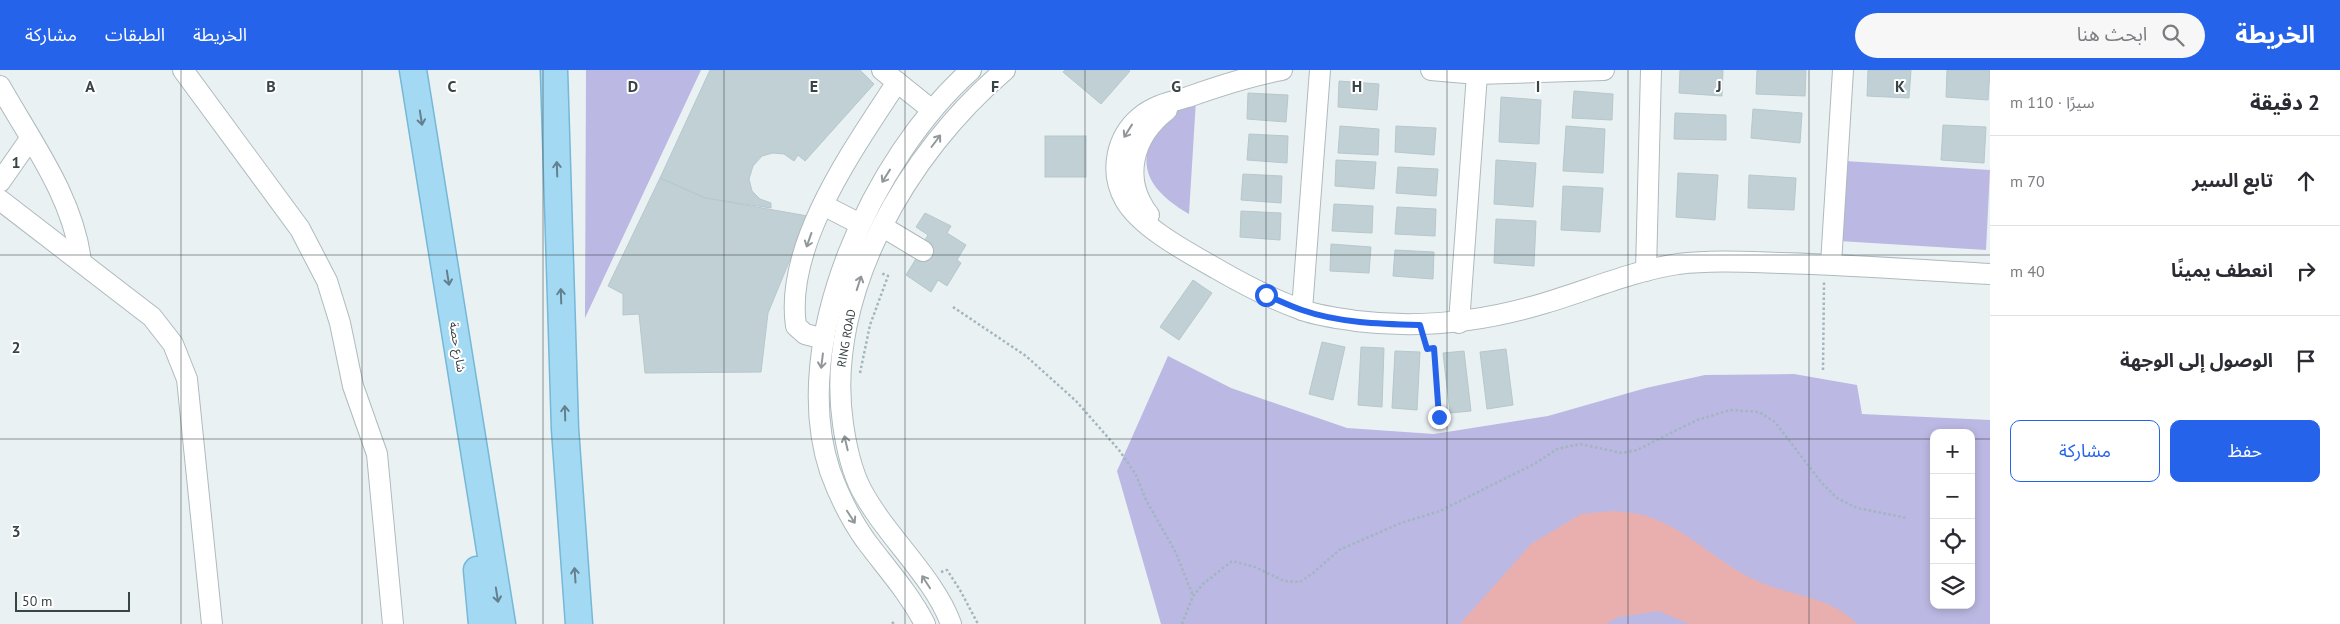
<!DOCTYPE html>
<html lang="ar">
<head>
<meta charset="utf-8">
<style>
	:root { --surface:#fff; --page:#f7f7f7; --text:#2b2b33; --muted:#7c7c81; --line:#e1e1e2; --accent:#2563eb }
	body { margin:0; font-family:"PT Sans","Noto Sans Arabic",sans-serif; background:var(--page); color:var(--text); direction:rtl }
	.controls { position:absolute; right:15px; bottom:15px; display:grid; overflow:hidden; border-radius:10px; box-shadow:0 2px 8px #0003 }
	.controls button { width:45px; height:45px; display:grid; place-items:center; padding:0; border:0; border-bottom:1px solid var(--line); background:var(--surface); color:var(--text); font:25px sans-serif }
	.scale { position:absolute; left:15px; bottom:12px; width:115px; box-sizing:border-box; padding-left:5px; border:2px solid #394447; border-top:0; font-size:14px; line-height:18px; white-space:nowrap; color:#394447; -webkit-text-stroke:4px #fff; paint-order:stroke }
	.stop { position:absolute; width:15px; height:15px; margin:-11px; border:4px solid #2563eb; border-radius:50%; background:#fff }
	.stop.end { background:#2563eb; border-color:#fff; box-shadow:0 1px 5px #0008 }
	.list { margin:0; padding:0; list-style:none }
	h2 { display:flex; justify-content:space-between; align-items:center; height:65px; margin:0; padding:0 20px; font-size:21px }
	h2 small { font-size:16px; font-weight:400; color:var(--muted) }
	.list li { display:grid; grid-template-columns:32px 1fr auto; gap:15px; align-items:center; box-sizing:border-box; height:90px; padding:0 20px; border-top:1px solid var(--line) }
	.list b { display:block; font-size:19px; white-space:nowrap }
	.list em { font-size:16px; font-style:normal; color:var(--muted) }
	.actions { display:flex; gap:10px; padding:15px 20px }
	.actions a { flex:1; padding:11px 0; border:1px solid var(--accent); border-radius:10px; text-align:center; font-size:18px; color:var(--accent) }
	.actions .main { background:var(--accent); color:#fff }
	.icon { flex:none; width:28px; height:28px; fill:none; stroke:currentColor; stroke-width:2; stroke-linecap:round; stroke-linejoin:round }
	.map { position:relative; flex:none; width:1990px; height:554px; overflow:hidden; direction:ltr }
	header { display:flex; align-items:center; gap:30px; box-sizing:border-box; height:70px; padding:0 25px; background:var(--accent); color:#fff }
	header strong { font-size:24px }
	nav { display:flex; gap:28px; margin-inline-start:auto; font-size:18px }
	.search { width:350px; height:45px; background:var(--page); display:flex; align-items:center; gap:12px; box-sizing:border-box; padding:0 18px; border-radius:28px; color:var(--muted); font-size:19px }
	main { display:flex }
	aside { flex:1; background:var(--surface) }
	.map>svg:first-child { display:block }
	.green { fill:#bbb8e3; fill-rule:evenodd }
	.water { fill:#e9afae }
	.building { fill:#c1d0d4; stroke:#b5c8ce }
	.lines { fill:none; stroke-linecap:round; stroke-linejoin:round }
	.minor-casing { stroke:#aebabe; stroke-width:22 }
	.major-casing { stroke:#75b8d7; stroke-width:29 }
	.path { stroke:#a1b6be; stroke-width:2.5; stroke-dasharray:2.5 2.5; stroke-linecap:butt }
	.minor { stroke:#fff; stroke-width:20 }
	.major { stroke:#a3d9f3; stroke-width:26 }
	.oneway { stroke:#63808c }
	.oneway2 { stroke:#92989a }
	.route { stroke:#2563eb; stroke-width:6 }
	.grid { fill:none; stroke:#394447; stroke-width:1; stroke-opacity:0.55 }
	.labels { text-anchor:middle; dominant-baseline:central; stroke-width:4; stroke-linejoin:round; paint-order:stroke }
	.street-label { font-size:12px; fill:#394447; stroke:#fff }
	.grid-label { font-size:16px; text-anchor:middle; font-weight:bold; fill:#394447; stroke:#fff; stroke-width:4; stroke-linejoin:round; paint-order:stroke }
</style>
</head>
<body>
<header>
<strong>الخريطة</strong>
<div class="search"><svg class="icon" aria-label="search" viewBox="0 0 24 24"><circle cx="10" cy="10" r="6"/><path d="M15 15l6 6"/></svg>ابحث هنا</div>
<nav><a>الخريطة</a><a>الطبقات</a><a>مشاركة</a></nav>
</header>
<main>
<aside>
<h2>2 دقيقة<small>سيرًا · 110 m</small></h2>
<ul class="list">
<li><svg class="icon" aria-label="ahead" viewBox="0 0 24 24"><path d="M12 20V5M6 11l6-6 6 6"/></svg><div><b>تابع السير</b></div><em>70 m</em></li>
<li><svg class="icon" aria-label="right" viewBox="0 0 24 24"><path d="M7 20v-9h11M14 6l5 5-5 5"/></svg><div><b>انعطف يمينًا</b></div><em>40 m</em></li>
<li><svg class="icon" aria-label="arrive" viewBox="0 0 24 24"><path d="M6 21V4h12l-3 4 3 4H6"/></svg><div><b>الوصول إلى الوجهة</b></div></li>
</ul>
<div class="actions"><a class="main">حفظ</a><a>مشاركة</a></div>
</aside>
<div class="map">
<svg width="1990" height="554" viewBox="0 0 1990 554">
	<rect width="100%" height="100%" fill="#eaf1f3"/>
	<!-- green -->
	<g class="green">
		<polygon points="586,0 701,0 585,248"/>
		<path d="M1196 30 1189 144C1160 127 1136 105 1151 70 1154 63 1156 53 1161 49 1171 41 1185 36 1196 30Z"/>
		<polygon points="1845,91 1990,100 1986,180 1839,171"/>
		<path d="M1168 286 1231 318 1347 358 1434 364 1548 346 1646 318 1705 305 1794 304 1857 315 1862 344 1990 350V554H1161L1117 401ZM1934 363H1971V535H1934Z"/>
	</g>
	<!-- water -->
	<path class="water" d="M1612 441C1622 442 1635 442 1646 446 1687 458 1718 494 1757 511 1790 526 1831 526 1857 554H1690L1658 541 1618 547 1606 554H1460L1531 474 1581 444Z"/>
	<!-- building -->
	<g class="building">
		<polygon points="710,0 860,0 874,14 805,91 798,85 794,91 784,84 773,83 762,86 753,96 749,109 752,121 760,129 771,133 771,138 705,128 660,108"/>
		<polygon points="1065,0 1128,0 1130,1 1101,34 1063,2"/>
		<polygon points="1680,0 1723,0 1722,26 1679,23"/>
		<polygon points="1757,0 1806,0 1805,26 1756,24"/>
		<polygon points="1868,0 1911,0 1909,28 1867,26"/>
		<polygon points="1947,0 1990,0 1988,30 1946,27"/>
		<polygon points="1339,11 1379,14 1377,40 1338,37"/>
		<polygon points="1574,21 1613,24 1612,50 1572,48"/>
		<polygon points="1248,23 1288,25 1286,52 1247,49"/>
		<polygon points="1501,27 1541,30 1539,74 1499,72"/>
		<polygon points="1753,39 1802,43 1800,73 1751,68"/>
		<polygon points="1675,43 1726,45 1726,70 1674,69"/>
		<polygon points="1943,55 1986,57 1984,93 1941,90"/>
		<polygon points="1340,56 1379,59 1378,85 1338,83"/>
		<polygon points="1396,56 1436,58 1434,85 1395,82"/>
		<polygon points="1566,56 1605,59 1603,103 1563,101"/>
		<polygon points="1249,64 1288,66 1287,93 1247,90"/>
		<rect x="1045" y="66" width="41" height="41"/>
		<polygon points="1336,90 1376,92 1374,119 1335,116"/>
		<polygon points="1496,90 1536,93 1533,137 1494,134"/>
		<polygon points="1398,97 1438,99 1436,126 1396,123"/>
		<polygon points="1678,103 1718,105 1715,150 1676,147"/>
		<polygon points="1243,104 1282,106 1281,133 1241,130"/>
		<polygon points="1749,105 1796,108 1794,140 1748,138"/>
		<polygon points="660,108 705,128 808,146 768,243 761,302 645,303 639,244 623,245 623,224 608,216"/>
		<polygon points="1563,116 1603,118 1600,162 1561,160"/>
		<polygon points="1334,134 1373,136 1372,163 1332,161"/>
		<polygon points="1397,137 1436,139 1435,166 1395,164"/>
		<polygon points="1241,141 1281,143 1280,170 1240,167"/>
		<polygon points="925,143 951,156 947,163 966,175 957,190 961,193 947,216 938,210 931,222 906,205 917,187 921,190 931,174 925,170 928,165 916,157"/>
		<polygon points="1496,149 1536,151 1534,196 1494,193"/>
		<polygon points="1331,174 1371,177 1369,203 1330,201"/>
		<polygon points="1395,180 1434,182 1433,209 1393,206"/>
		<polygon points="1193,210 1212,223 1179,270 1160,257"/>
		<polygon points="1322,272 1345,277 1333,330 1309,324"/>
		<polygon points="1361,277 1384,278 1382,337 1358,335"/>
		<polygon points="1506,279 1513,335 1487,339 1480,282"/>
		<polygon points="1395,281 1420,282 1417,340 1392,338"/>
		<polygon points="1464,281 1471,341 1450,343 1443,283"/>
	</g>
	<g class="lines">
		<!-- minor casing -->
		<g class="minor-casing">
			<g id="minor">
				<polyline points="183,0 300,159 327,211 340,253 353,316 377,384 393,554"/>
				<polyline points="882,0 932,40"/>
				<path d="M1282 0C1249 6 1219 16 1188 27 1171 32 1154 35 1140 47 1116 67 1109 102 1125 130 1141 158 1189 183 1217 199 1243 214 1271 229 1300 239 1317 246 1338 248 1356 251 1421 259 1483 252 1545 233 1589 220 1632 201 1678 194 1712 190 1747 192 1782 193 1851 195 1921 200 1990 204"/>
				<polyline points="1431,0 1477,4 1604,0"/>
				<path d="M0 16C31 71 73 127 81 191"/>
				<polyline points="0,112 30,69"/>
				<polyline points="0,130 152,247 173,274 187,309 212,554"/>
				<polyline points="823,135 860,154"/>
				<path d="M1149 145C1121 109 1133 66 1167 40"/>
				<polyline points="883,157 923,181"/>
				<polyline points="1831,194 1843,0"/>
				<polyline points="1646,201 1651,0"/>
				<polyline points="1302,240 1320,0"/>
				<polyline points="1459,253 1477,4"/>
				<path d="M824 269 805 264 796 256C784 174 855 77 897 12"/>
				<path d="M925 554C909 523 887 499 866 471 851 450 839 426 830 401 787 271 874 86 971 0"/>
				<path d="M951 554C934 507 885 465 861 419 851 399 846 375 843 354 824 224 908 82 1005 0"/>
			</g>
		</g>
		<!-- major casing -->
		<g class="major-casing">
			<g id="major">
				<polyline points="413,0 502,554"/>
				<polyline points="554,0 565,359 579,554"/>
				<polyline points="477,500 482,554"/>
			</g>
		</g>
		<!-- path -->
		<g class="path">
			<polyline points="953,237 1026,286 1076,331 1119,380 1136,405 1146,430 1176,483 1193,526"/>
			<polyline points="1424,271 1427,279 1434,278 1439,347"/>
			<polyline points="1823,300 1824,212"/>
			<polyline points="860,303 870,255 888,206 881,203"/>
			<polyline points="941,502 947,500 960,520 978,554"/>
			<polyline points="892,552 894,554"/>
			<polyline points="1182,554 1193,526 1203,514 1232,491 1255,497 1284,511 1300,512 1313,503 1339,480 1401,453 1440,441 1536,393 1557,379 1580,374 1622,383 1637,380 1697,350 1730,340 1759,342 1775,352 1821,412 1837,428 1857,438 1907,448"/>
		</g>
		<!-- minor -->
		<use href="#minor" class="minor"/>
		<!-- major -->
		<use href="#major" class="major"/>
	</g>
	<!-- one-way arrows -->
	<defs><path id="oneway-shaft" d="M-6 0H5M1.5-3L5.5 0L1.5 3" fill="none" stroke-width="1.6" stroke-linecap="round" stroke-linejoin="round" transform="scale(1.25)"/></defs>
	<g class="oneway">
		<use href="#oneway-shaft" transform="translate(421 48) rotate(81)"/>
		<use href="#oneway-shaft" transform="translate(557 99) rotate(-92)"/>
		<use href="#oneway-shaft" transform="translate(448 208) rotate(81)"/>
		<use href="#oneway-shaft" transform="translate(561 226) rotate(-92)"/>
		<use href="#oneway-shaft" transform="translate(565 343) rotate(-92)"/>
		<use href="#oneway-shaft" transform="translate(575 505) rotate(-94)"/>
		<use href="#oneway-shaft" transform="translate(497 525) rotate(81)"/>
	</g>
	<g class="oneway2">
		<use href="#oneway-shaft" transform="translate(1128 61) rotate(122)"/>
		<use href="#oneway-shaft" transform="translate(936 71) rotate(-53)"/>
		<use href="#oneway-shaft" transform="translate(886 106) rotate(122)"/>
		<use href="#oneway-shaft" transform="translate(809 170) rotate(109)"/>
		<use href="#oneway-shaft" transform="translate(859 213) rotate(-72)"/>
		<use href="#oneway-shaft" transform="translate(822 291) rotate(97)"/>
		<use href="#oneway-shaft" transform="translate(846 373) rotate(-103)"/>
		<use href="#oneway-shaft" transform="translate(851 447) rotate(57)"/>
		<use href="#oneway-shaft" transform="translate(926 512) rotate(-123)"/>
	</g>
	<g class="lines">
		<!-- route -->
		<path class="route" d="M1266 225C1278 230 1290 236 1302 240 1339 253 1381 254 1420 255L1427 279 1434 278 1439 347"/>
	</g>
	<!-- grid -->
	<path class="grid" d="M181 0V554M362 0V554M543 0V554M724 0V554M905 0V554M1085 0V554M1266 0V554M1447 0V554M1628 0V554M1809 0V554M0 185H1990M0 369H1934M1971 369H1990"/>
	<g class="labels">
		<!-- street labels -->
		<g class="street-label">
			<text transform="translate(846 268) rotate(-80)">RING ROAD</text>
			<text transform="translate(458 277) rotate(81)">شارع حصة</text>
		</g>
	</g>
	<g class="grid-label">
		<text x="90" y="22">A</text>
		<text x="271" y="22">B</text>
		<text x="452" y="22">C</text>
		<text x="633" y="22">D</text>
		<text x="814" y="22">E</text>
		<text x="995" y="22">F</text>
		<text x="1176" y="22">G</text>
		<text x="1357" y="22">H</text>
		<text x="1538" y="22">I</text>
		<text x="1719" y="22">J</text>
		<text x="1900" y="22">K</text>
		<text x="16" y="98">1</text>
		<text x="16" y="283">2</text>
		<text x="16" y="467">3</text>
	</g>
</svg>
<div class="controls">
<button>+</button>
<button>−</button>
<button><svg class="icon" aria-label="locate" viewBox="0 0 24 24"><circle cx="12" cy="12" r="6"/><path d="M12 2v4M12 18v4M2 12h4M18 12h4"/></svg></button>
<button><svg class="icon" aria-label="layers" viewBox="0 0 24 24"><path d="M12 4l9 5-9 5-9-5zM3 14l9 5 9-5"/></svg></button>
</div>
<div class="scale">50 m</div>
<div class="stop" style="left:1266px;top:225px"></div>
<div class="stop end" style="left:1439px;top:347px"></div>
</div>
</main>
</body>
</html>
